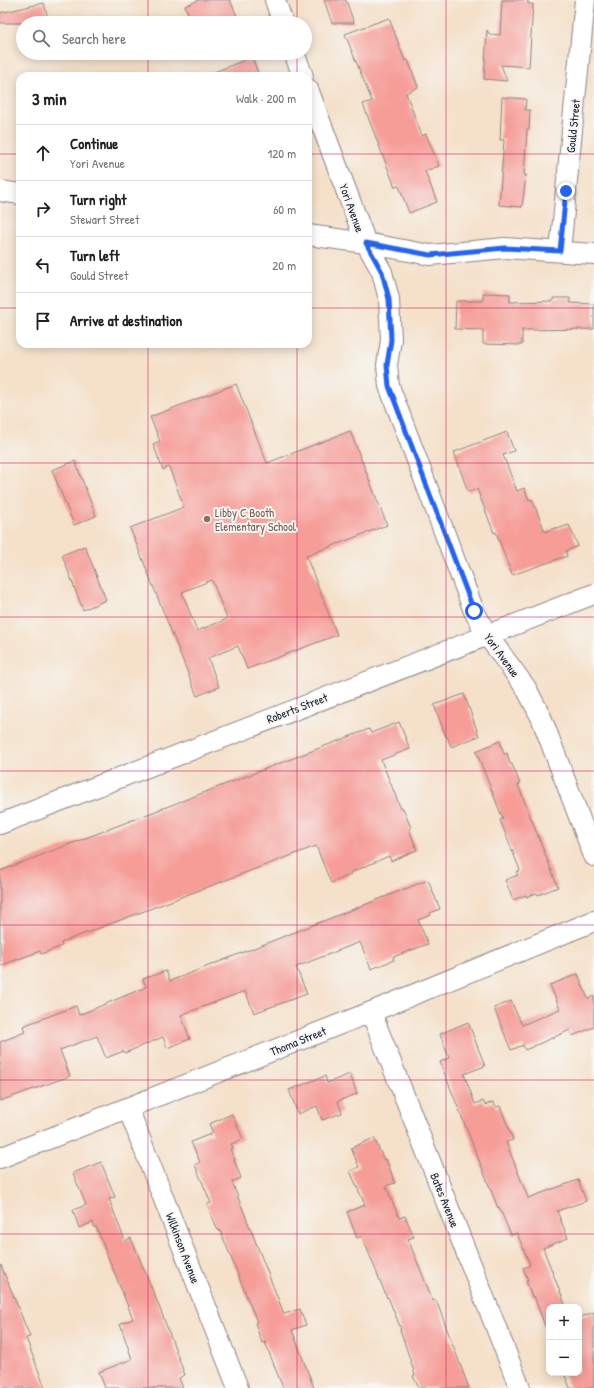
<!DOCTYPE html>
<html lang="en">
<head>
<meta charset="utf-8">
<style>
	:root { --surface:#fff; --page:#f2f2f2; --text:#202124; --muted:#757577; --line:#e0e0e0 }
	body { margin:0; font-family:"Patrick Hand",sans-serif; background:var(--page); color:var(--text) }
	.controls { position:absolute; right:12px; bottom:12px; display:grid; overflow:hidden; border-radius:8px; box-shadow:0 2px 10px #0003 }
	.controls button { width:36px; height:36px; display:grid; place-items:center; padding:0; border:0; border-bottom:1px solid var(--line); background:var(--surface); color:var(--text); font:20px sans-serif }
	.stop { position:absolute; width:12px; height:12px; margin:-9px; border:3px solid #2563eb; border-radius:50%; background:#fff }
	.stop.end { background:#2563eb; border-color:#fff; box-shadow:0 1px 4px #0008 }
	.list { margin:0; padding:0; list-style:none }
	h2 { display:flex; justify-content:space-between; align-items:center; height:52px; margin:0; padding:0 16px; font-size:17px }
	h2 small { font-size:13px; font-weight:400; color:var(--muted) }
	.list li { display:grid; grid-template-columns:26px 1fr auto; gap:12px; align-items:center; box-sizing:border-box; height:56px; padding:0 16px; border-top:1px solid var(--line) }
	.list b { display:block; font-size:15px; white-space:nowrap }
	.list p { margin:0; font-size:13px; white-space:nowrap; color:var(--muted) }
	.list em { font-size:13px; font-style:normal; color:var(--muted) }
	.icon { flex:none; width:22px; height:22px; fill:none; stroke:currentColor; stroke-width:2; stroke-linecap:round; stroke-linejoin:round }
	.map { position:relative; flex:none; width:594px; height:1388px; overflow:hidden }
	.search { position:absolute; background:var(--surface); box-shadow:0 2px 10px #0003; left:16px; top:16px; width:296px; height:44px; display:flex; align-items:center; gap:10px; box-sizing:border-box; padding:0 14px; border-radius:22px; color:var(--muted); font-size:15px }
	.panel { position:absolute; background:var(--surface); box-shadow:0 2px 10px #0003; left:16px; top:72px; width:296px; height:276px; border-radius:12px }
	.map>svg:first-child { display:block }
	.building { fill:#f69d98; fill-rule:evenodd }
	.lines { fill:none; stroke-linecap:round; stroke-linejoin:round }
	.minor-casing { stroke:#8c8182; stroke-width:22 }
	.minor { stroke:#fff; stroke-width:20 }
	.route { stroke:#2563eb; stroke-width:5 }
	.grid { fill:none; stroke:#c2185b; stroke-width:1; stroke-opacity:0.55 }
	.education-dot { fill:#8d6e63; stroke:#f6f6f2; stroke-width:1.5 }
	.labels { text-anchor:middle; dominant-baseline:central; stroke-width:4; stroke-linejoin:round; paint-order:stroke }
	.street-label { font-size:12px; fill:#22223b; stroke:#f6f6f2 }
	.education-label { font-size:12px; fill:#785e54; stroke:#f6f6f2; text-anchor:start }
</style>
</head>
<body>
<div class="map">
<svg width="594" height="1388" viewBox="0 0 594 1388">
	<rect width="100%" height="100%" fill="#f6f6f2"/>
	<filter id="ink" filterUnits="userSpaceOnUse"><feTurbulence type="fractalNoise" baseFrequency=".025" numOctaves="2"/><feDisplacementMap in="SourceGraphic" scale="8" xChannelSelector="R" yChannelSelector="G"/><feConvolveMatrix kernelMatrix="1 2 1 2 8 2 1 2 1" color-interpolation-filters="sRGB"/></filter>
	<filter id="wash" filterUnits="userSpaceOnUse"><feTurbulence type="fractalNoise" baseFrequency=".012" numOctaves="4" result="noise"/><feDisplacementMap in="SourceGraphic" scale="16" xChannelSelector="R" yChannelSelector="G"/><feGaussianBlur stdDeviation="0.9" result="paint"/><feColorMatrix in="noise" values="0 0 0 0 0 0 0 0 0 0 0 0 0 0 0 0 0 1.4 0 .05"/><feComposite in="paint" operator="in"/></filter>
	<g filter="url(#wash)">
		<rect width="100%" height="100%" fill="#f5e0c9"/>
		<g id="blocks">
			<!-- building -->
			<g class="building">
				<polygon points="199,0 230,0 240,23 192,23 185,6"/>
				<polygon points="324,0 346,0 354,23 332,23"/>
				<polygon points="502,0 528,0 528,4 533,4 529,67 501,65 507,81 484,79 487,30 489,34 500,35"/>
				<polygon points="44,3 49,23 0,23 0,13"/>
				<polygon points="389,18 405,61 408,60 418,87 406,93 422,136 426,134 439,166 425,171 437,202 409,213 399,186 395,187 363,104 372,101 345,34"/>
				<polygon points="252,57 259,76 208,76 207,75"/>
				<polygon points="502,97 526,99 525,110 530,110 529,129 527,129 524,175 526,175 522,207 499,205 504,140 500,140"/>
				<polygon points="483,293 510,294 510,302 553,301 553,298 570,298 570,303 594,304 594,329 522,330 522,345 483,344 483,330 455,329 456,301 483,301"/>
				<path d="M236 384 267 463 350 431 387 525 306 556 337 635 247 669 238 646 208 658 219 687 197 696 130 528 184 507 169 467 163 470 153 444 160 441 150 417ZM212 580 227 619 197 631 182 592Z"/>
				<polygon points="507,432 514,451 503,455 517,491 524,488 529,500 532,499 545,532 557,527 557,529 569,525 578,546 566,551 567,556 512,575 496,532 494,533 477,489 468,492 454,452"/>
				<polygon points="75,461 96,516 74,525 52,470"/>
				<polygon points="85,546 106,600 83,610 62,555"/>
				<polygon points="464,694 479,736 451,747 447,736 446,737 434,705"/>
				<polygon points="399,722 410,749 381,760 401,809 403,808 411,828 409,829 417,850 391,861 389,856 350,873 350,875 331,883 316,846 65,941 61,943 62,946 41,954 40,951 0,966 0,871 369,729 371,733"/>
				<polygon points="500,741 504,754 507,753 510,764 512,764 520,784 518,785 558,887 538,895 537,893 526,897 526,895 513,900 505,880 518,875 516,872 520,870 500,820 503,819 476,751"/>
				<polygon points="428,880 440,909 430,913 431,915 418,920 428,944 393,957 394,960 371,969 360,942 296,967 307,994 254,1013 245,991 181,1015 190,1039 167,1048 163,1037 125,1053 124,1051 106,1058 97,1036 60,1050 70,1076 0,1101 0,1042 25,1032 23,1026 76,1006 79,1015 146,987 143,979 166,971 170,981"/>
				<polygon points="578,974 588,999 594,996 594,1027 572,1036 570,1030 525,1050 523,1045 511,1050 494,1008 511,1001 522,1025 560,1009 550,985"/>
				<polygon points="468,1022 485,1066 464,1074 475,1104 483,1101 485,1105 493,1102 496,1107 500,1106 513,1140 506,1142 528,1198 578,1180 586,1201 557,1211 568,1238 543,1248 566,1307 549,1307 549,1337 534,1296 532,1297 526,1280 528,1280 523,1268 530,1265 517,1233 511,1235 499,1207 498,1208 440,1062 449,1058 440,1034"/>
				<polygon points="350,1074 357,1094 338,1101 342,1113 322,1120 317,1106 298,1114 289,1090 325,1076 327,1083"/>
				<polygon points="232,1114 243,1139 231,1144 233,1148 230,1149 235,1160 234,1160 241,1178 232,1182 284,1314 300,1309 306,1325 292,1330 314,1388 283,1388 265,1342 262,1343 255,1323 257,1322 220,1230 218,1231 207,1204 211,1203 195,1165 200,1162 191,1142 213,1133 209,1124"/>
				<polygon points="374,1138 384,1160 386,1159 395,1183 386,1186 399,1218 405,1216 414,1237 408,1239 433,1301 436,1300 469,1388 419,1388 413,1376 415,1375 400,1329 401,1329 388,1297 387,1298 362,1236 357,1238 347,1212 365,1205 350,1171 359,1167 351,1148"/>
				<polygon points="101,1162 115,1197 109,1199 125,1241 131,1238 159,1306 185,1375 179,1378 183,1388 105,1388 99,1372 132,1359 120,1324 133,1319 96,1227 94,1227 93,1222 79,1228 73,1210 86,1205 73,1173"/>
				<polygon points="0,1265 1,1265 30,1337 26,1338 45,1388 0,1388"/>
				<polygon points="594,1312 594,1388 570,1388 564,1373 579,1373 579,1318"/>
			</g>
		</g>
	</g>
	<g filter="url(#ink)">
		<use href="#blocks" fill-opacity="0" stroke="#8c8182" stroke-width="1"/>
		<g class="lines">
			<!-- minor casing -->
			<g class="minor-casing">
				<g id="minor">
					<polyline points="275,0 283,23"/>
					<polyline points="294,53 303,76"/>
					<polyline points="308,89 366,243 382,272 389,299 391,340 387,365 389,386 474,611 487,635 526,688 541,717 594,856"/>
					<polyline points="0,191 20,194"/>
					<polyline points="308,235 366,243 430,255 505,248 594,254"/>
					<polyline points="560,251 585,0"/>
					<polyline points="0,824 594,594"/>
					<polyline points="371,1012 520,1388"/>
					<polyline points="128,1108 238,1388"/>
					<polyline points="0,1158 371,1012 594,921"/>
				</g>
			</g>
			<!-- minor -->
			<use href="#minor" class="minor"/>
		</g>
	</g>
	<g class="lines" filter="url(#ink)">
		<!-- route -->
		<polyline class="route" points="474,611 389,386 387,365 391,340 389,299 382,272 366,243 430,255 505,248 560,251 566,191"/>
	</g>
	<!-- grid -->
	<path class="grid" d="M148 0V23M297 0V23M446 0V1388M148 53V76M297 53V76M0 154H20M308 154H594M0 308H20M308 308H594M148 344V1388M297 344V1388M0 463H594M0 617H594M0 771H594M0 925H594M0 1080H594M0 1234H594"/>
	<!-- markers -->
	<circle class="education-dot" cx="207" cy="519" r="4"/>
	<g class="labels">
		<!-- street labels -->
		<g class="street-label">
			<text transform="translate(573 126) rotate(-84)">Gould Street</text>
			<text transform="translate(352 208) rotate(70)">Yori Avenue</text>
			<text transform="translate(502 655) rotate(54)">Yori Avenue</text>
			<text transform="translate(297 708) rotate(-21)">Roberts Street</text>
			<text transform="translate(298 1041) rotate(-22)">Thoma Street</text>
			<text transform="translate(445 1200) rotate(68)">Bates Avenue</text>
			<text transform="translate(183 1248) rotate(69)">Wilkinson Avenue</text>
		</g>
		<!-- education labels -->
		<g class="education-label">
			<text x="215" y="512">Libby C Booth<tspan x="215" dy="14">Elementary School</tspan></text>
		</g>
	</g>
</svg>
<div class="controls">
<button>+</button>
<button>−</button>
</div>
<div class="stop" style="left:474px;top:611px"></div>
<div class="stop end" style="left:566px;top:191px"></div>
<div class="search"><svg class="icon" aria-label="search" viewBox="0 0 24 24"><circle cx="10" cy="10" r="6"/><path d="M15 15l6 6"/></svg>Search here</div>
<section class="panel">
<h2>3 min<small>Walk · 200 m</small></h2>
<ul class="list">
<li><svg class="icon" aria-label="ahead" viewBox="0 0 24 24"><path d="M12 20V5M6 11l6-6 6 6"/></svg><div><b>Continue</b><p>Yori Avenue</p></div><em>120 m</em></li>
<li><svg class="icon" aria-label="right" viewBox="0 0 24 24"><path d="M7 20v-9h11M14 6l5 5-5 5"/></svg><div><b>Turn right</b><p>Stewart Street</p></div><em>60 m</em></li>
<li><svg class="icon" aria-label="left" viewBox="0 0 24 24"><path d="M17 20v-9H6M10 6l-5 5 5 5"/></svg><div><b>Turn left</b><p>Gould Street</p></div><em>20 m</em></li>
<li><svg class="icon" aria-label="arrive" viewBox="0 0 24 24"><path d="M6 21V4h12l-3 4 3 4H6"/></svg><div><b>Arrive at destination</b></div></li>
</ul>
</section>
</div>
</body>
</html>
